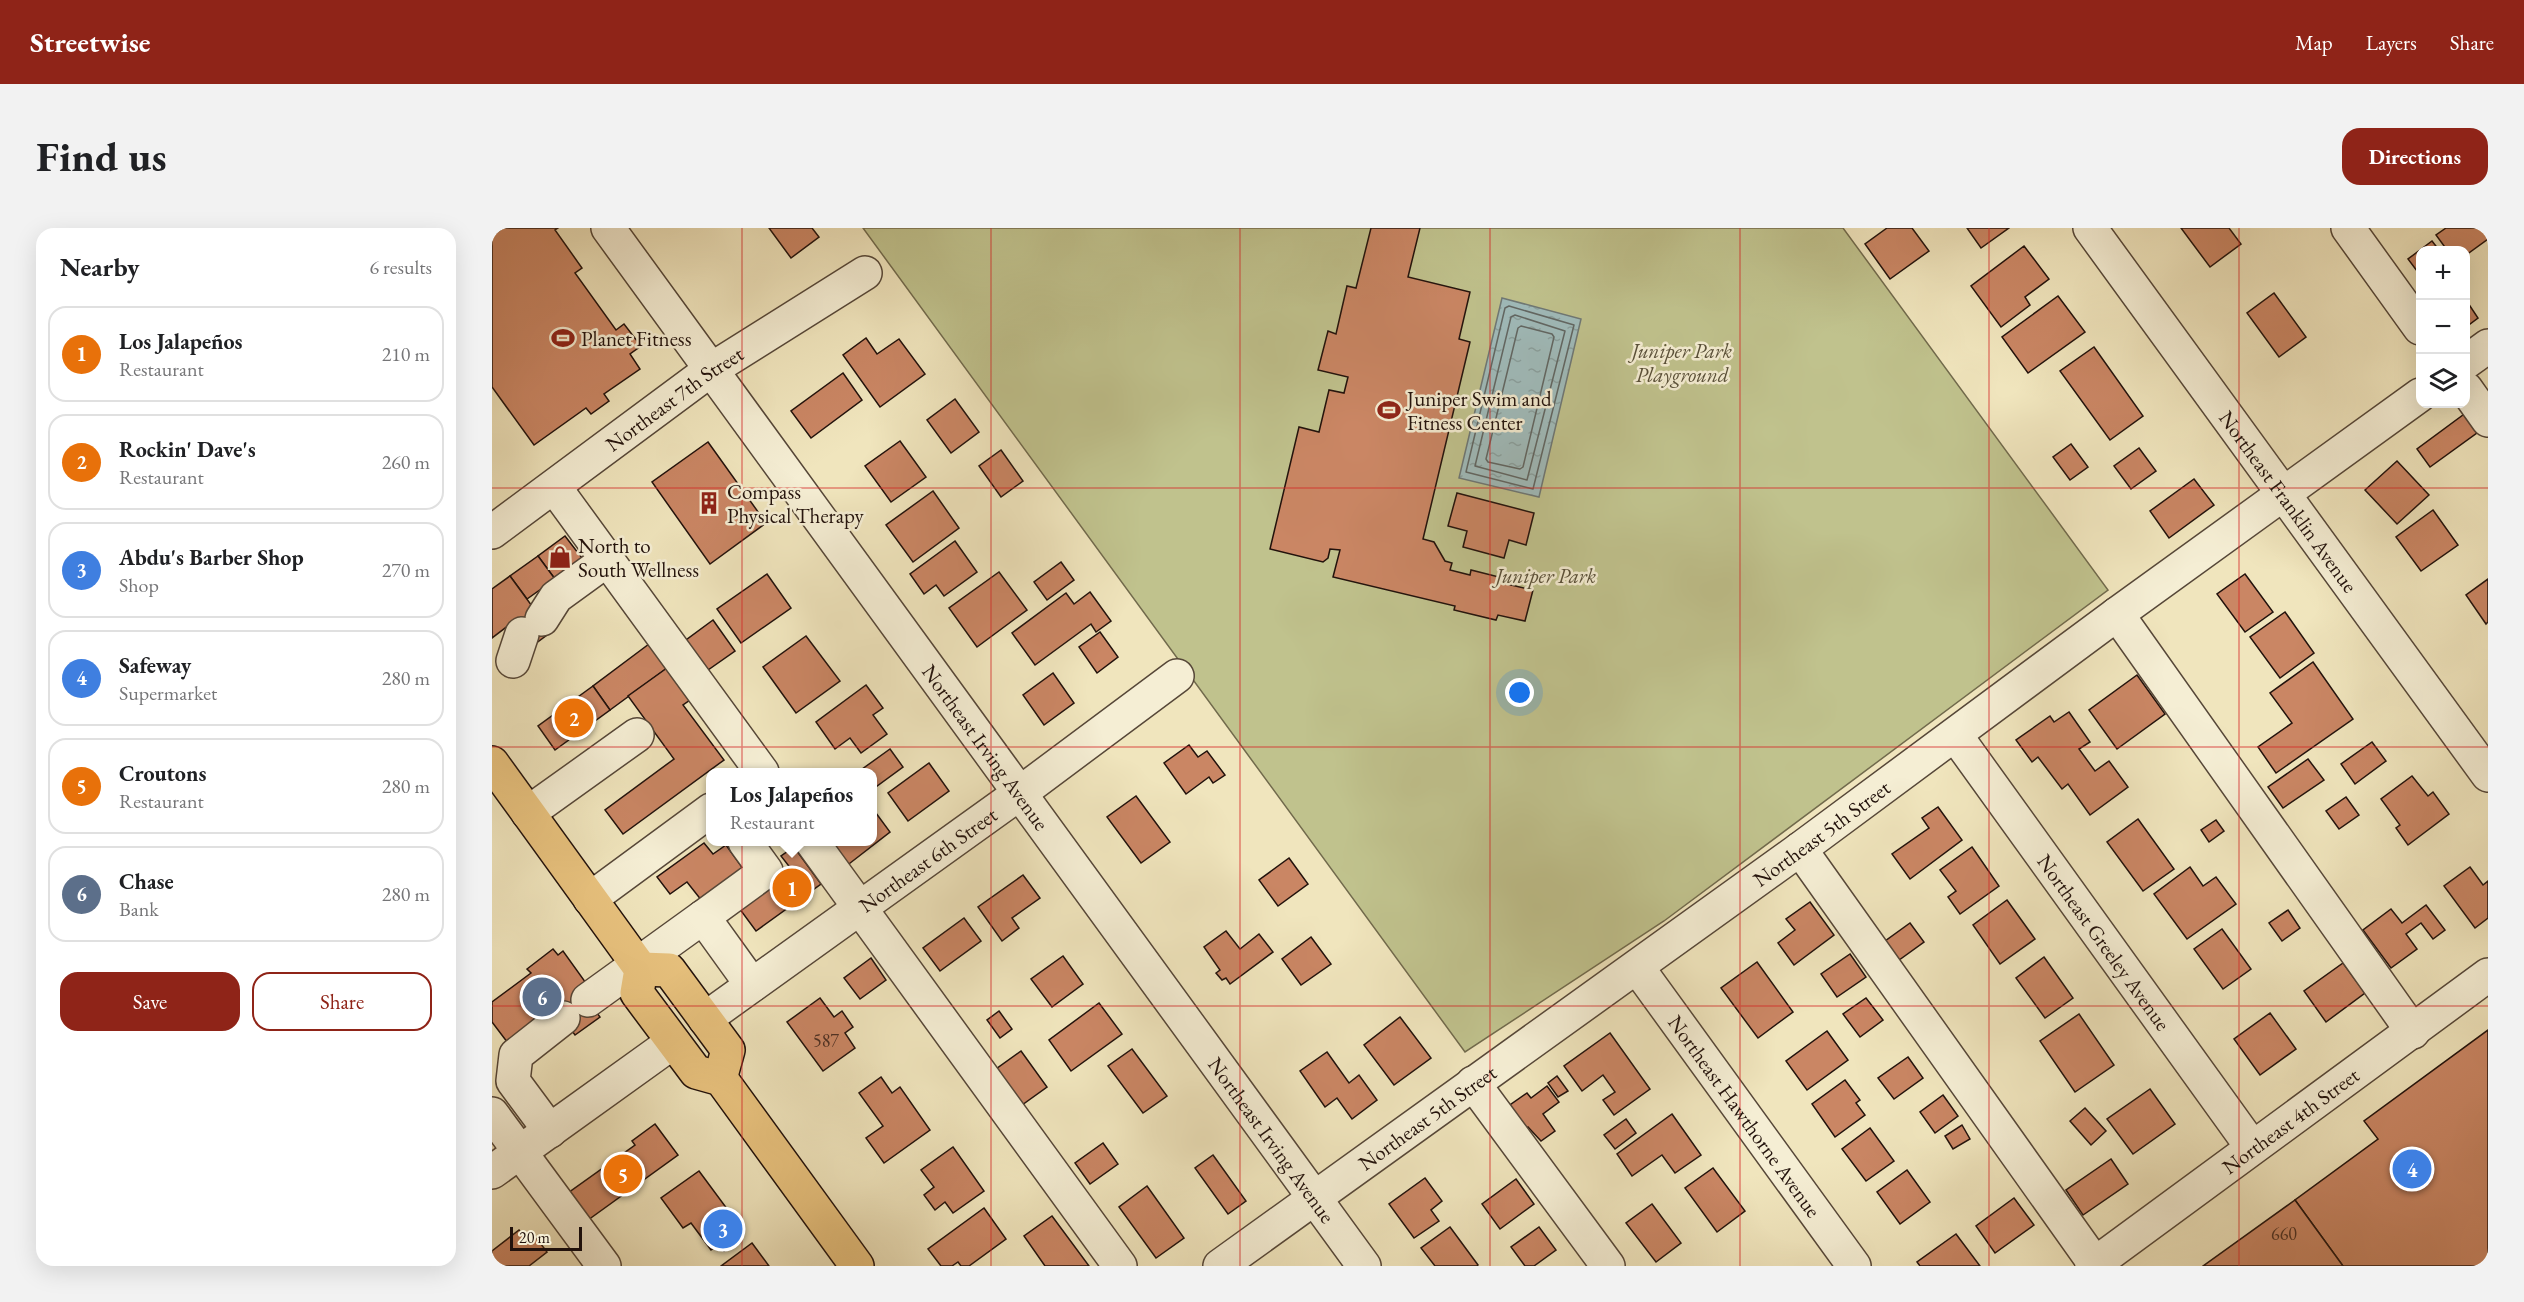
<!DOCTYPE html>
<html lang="en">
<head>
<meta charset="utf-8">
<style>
	:root { --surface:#fff; --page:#f2f2f2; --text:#202124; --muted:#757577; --line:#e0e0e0; --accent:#8f2418 }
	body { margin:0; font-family:"EB Garamond",serif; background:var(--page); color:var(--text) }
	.controls { position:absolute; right:18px; top:18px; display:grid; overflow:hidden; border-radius:12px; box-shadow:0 6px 24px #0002 }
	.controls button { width:54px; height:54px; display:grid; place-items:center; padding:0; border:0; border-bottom:2px solid var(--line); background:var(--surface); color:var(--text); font:30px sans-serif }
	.scale { position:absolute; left:18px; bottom:15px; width:72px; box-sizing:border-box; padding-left:6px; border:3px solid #22120c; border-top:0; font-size:16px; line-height:21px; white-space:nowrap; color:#22120c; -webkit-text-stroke:4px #f5eed4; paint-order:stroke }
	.you { position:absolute; left:1028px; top:465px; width:21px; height:21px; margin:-15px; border:4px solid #fff; border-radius:50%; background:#1a73e8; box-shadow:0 0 0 9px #1a73e833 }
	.badge { display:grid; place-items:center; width:39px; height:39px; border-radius:50%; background:var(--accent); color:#fff; font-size:20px; font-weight:700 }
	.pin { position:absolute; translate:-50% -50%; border:3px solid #fff; box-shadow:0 2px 6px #0006 }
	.popup { position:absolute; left:214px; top:540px; width:171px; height:78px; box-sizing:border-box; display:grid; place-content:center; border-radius:12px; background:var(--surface); filter:drop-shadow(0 2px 4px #0005); font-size:20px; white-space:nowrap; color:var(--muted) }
	.popup b { font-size:22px; color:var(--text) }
	.popup::after { content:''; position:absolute; left:50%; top:100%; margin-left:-12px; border:12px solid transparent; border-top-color:var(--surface) }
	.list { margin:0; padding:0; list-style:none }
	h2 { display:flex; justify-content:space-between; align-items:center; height:78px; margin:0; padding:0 24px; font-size:26px }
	h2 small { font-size:20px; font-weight:400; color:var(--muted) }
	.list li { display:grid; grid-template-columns:39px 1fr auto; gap:18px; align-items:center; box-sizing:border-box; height:96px; margin:0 12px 12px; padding:0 12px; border:2px solid var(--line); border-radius:18px }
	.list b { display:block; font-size:22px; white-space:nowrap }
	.list p { margin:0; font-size:20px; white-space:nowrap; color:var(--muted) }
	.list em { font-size:20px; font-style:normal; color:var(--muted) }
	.actions { display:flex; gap:12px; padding:18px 24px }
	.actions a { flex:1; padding:14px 0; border:2px solid var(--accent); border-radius:18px; text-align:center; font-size:21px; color:var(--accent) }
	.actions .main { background:var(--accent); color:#fff }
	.icon { flex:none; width:33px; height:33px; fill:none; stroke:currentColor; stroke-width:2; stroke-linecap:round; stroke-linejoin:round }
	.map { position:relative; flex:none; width:1996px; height:1038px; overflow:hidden; border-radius:18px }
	header { display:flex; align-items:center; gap:36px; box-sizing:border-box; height:84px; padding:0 30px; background:var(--accent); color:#fff }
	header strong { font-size:28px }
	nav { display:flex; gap:33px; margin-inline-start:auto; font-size:21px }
	.intro { display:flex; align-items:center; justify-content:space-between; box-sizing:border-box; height:144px; padding:0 36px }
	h1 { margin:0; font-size:42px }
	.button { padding:15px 27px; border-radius:18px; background:var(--accent); color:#fff; font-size:21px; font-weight:700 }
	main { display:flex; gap:36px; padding:0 36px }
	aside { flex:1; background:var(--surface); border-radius:18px; box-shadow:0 6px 24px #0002 }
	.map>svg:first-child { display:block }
	.park { fill:#c0c28d; stroke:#716a4c; stroke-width:1.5 }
	.water { fill:url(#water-ripples); stroke:#6e7876; stroke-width:1.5 }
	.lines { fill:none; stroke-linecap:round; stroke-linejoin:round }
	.shore { stroke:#616764; stroke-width:1.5 }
	.building { fill:#ca8664; stroke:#22120c; stroke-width:1.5 }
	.minor-casing { stroke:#564738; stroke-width:36 }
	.major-casing { stroke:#22120c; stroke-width:36 }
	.minor { stroke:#f5eed4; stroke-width:33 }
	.major { stroke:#e8c27e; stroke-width:33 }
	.grid { fill:none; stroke:#d62828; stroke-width:1.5; stroke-opacity:0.55 }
	.labels { text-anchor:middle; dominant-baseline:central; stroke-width:5; stroke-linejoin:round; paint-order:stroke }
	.number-label { font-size:18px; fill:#4c2f22 }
	.poi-label { font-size:21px; fill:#22120c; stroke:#f5eed4; text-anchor:start }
	.park-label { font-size:21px; font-style:italic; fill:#595039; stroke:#f5eed4 }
	.street-label { font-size:21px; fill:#22120c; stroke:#f5eed4 }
</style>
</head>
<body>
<header>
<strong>Streetwise</strong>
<nav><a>Map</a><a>Layers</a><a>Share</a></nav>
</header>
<div class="intro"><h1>Find us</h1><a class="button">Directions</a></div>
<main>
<aside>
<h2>Nearby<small>6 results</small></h2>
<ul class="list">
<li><span class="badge" style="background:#e8710a">1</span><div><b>Los Jalapeños</b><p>Restaurant</p></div><em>210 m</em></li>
<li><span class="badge" style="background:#e8710a">2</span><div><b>Rockin' Dave's</b><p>Restaurant</p></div><em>260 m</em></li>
<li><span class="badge" style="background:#3f7fe0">3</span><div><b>Abdu's Barber Shop</b><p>Shop</p></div><em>270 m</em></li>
<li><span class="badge" style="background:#3f7fe0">4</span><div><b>Safeway</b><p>Supermarket</p></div><em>280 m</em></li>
<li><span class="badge" style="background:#e8710a">5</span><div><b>Croutons</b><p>Restaurant</p></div><em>280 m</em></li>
<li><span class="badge" style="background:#5c6f8a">6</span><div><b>Chase</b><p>Bank</p></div><em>280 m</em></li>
</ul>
<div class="actions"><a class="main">Save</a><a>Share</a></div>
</aside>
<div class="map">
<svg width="1996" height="1038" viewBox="0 0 1996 1038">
	<defs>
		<pattern id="water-ripples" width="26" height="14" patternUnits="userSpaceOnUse" patternTransform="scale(1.5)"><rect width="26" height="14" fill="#a0bcbc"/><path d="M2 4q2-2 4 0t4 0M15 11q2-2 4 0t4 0" fill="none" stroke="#8aa1a0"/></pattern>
	</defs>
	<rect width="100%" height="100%" fill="#f0e5bd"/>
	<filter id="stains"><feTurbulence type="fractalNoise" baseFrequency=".00333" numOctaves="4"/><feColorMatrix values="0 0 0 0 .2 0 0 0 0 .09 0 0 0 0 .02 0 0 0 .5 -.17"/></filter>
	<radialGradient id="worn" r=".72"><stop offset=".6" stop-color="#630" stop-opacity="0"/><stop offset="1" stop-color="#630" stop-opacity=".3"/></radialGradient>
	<!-- park -->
	<polygon class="park" points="371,0 1351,0 1616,362 1172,693 973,824"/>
	<!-- water -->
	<polygon class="water" points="1010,70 1089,91 1047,269 967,250"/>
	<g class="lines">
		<!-- shore -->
		<g class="shore">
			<polygon points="1017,78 1082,97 1041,261 974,244 1013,80"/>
			<polygon points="1023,87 1073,103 1035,252 983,238 1019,89"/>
			<polygon points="1029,98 1060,106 1062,109 1031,239 1028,241 996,234 994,231 1026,100"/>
		</g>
	</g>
	<!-- building -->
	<g class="building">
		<polygon points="11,0 66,0 63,2 90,40 83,45 124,102 132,96 149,118 138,126 148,141 112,166 117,173 99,186 94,180 42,217 0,159 0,8"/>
		<polygon points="277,0 320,0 327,9 299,30"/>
		<polygon points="879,0 928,0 916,49 978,64 967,111 978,114 931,311 942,314 953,333 960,335 958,342 978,347 979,342 1007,349 1006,354 1041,362 1033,393 1006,387 1004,392 962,382 963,378 841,349 848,322 838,321 836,330 831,334 778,321 807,199 827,204 837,162 852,165 856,149 826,142 836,103 844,106 855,58 864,60"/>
		<polygon points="1395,0 1420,0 1437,23 1398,51 1373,16"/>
		<polygon points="1475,0 1517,0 1489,20"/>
		<polygon points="1689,0 1737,0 1749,16 1718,39"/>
		<polygon points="1954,0 1996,0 1996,11 1974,27 1974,22 1955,22 1944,7"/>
		<polygon points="1940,13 1947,22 1928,22 1928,47 1916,31"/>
		<polygon points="1532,18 1557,51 1533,69 1538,77 1509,99 1479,58"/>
		<polygon points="1782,65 1814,109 1787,129 1755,85"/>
		<polygon points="1566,68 1593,104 1536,145 1510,109"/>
		<polygon points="1974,72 1986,90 1974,99"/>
		<polygon points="374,110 385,126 407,111 433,146 388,179 351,127"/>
		<polygon points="1602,119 1651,188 1618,212 1568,143"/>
		<polygon points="351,145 370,172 319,210 299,183"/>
		<polygon points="463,171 487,204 459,225 435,192"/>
		<polygon points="1975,184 1989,202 1938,239 1925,221"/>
		<polygon points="408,213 434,249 399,274 373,238"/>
		<polygon points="216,214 274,295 218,336 160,254"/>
		<polygon points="1579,216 1596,239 1578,252 1561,229"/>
		<polygon points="1647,220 1664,243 1639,261 1622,238"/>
		<polygon points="509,222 531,253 509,269 487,238"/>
		<polygon points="1905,233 1937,267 1905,296 1873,262"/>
		<polygon points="1702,251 1722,277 1677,310 1658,283"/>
		<polygon points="441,263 467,300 421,334 394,297"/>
		<polygon points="965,265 1042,285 1034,317 1017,312 1012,330 971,319 975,303 956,298"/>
		<polygon points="1941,282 1966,317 1929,343 1904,309"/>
		<polygon points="73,308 90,330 63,351 46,328"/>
		<polygon points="463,313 485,344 452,368 444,357 432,366 418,346"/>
		<polygon points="46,328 63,351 35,371 18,348"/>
		<polygon points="569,334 582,352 555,372 542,354"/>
		<polygon points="507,344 535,382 485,419 457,380"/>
		<polygon points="275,346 299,380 249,415 225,381"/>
		<polygon points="1753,346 1781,384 1753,404 1725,366"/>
		<polygon points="18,348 59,404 39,419 21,394 0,410 0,361"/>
		<polygon points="1996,351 1996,394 1994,396 1974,367"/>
		<polygon points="598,364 619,393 604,404 599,396 543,437 520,405 574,365 582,376"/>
		<polygon points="1793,384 1822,425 1788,450 1758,409"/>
		<polygon points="221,392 243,423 216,442 194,412"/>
		<polygon points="608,404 626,429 605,445 587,419"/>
		<polygon points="314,408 348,453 304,485 271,439"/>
		<polygon points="157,416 175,440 118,482 101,458"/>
		<polygon points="1821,434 1861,491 1784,545 1766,519 1800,495 1778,465"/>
		<polygon points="175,440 198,472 191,477 232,532 131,606 113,582 182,531 136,468"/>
		<polygon points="561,445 582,475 552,497 531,467"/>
		<polygon points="1645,447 1673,486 1625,521 1597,482"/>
		<polygon points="374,457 391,480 381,487 395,506 369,525 358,510 343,521 324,494"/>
		<polygon points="101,458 118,482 63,522 46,498"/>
		<polygon points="1577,484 1598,514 1587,521 1603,543 1617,533 1636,559 1598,587 1576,556 1570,561 1546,529 1540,534 1524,512 1558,488 1562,494"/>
		<polygon points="1880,514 1894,533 1863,556 1849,536"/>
		<polygon points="697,517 706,529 715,523 733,547 721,555 717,549 694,566 672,535"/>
		<polygon points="398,521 411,539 381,561 381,544 366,544"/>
		<polygon points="1816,531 1832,552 1791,580 1776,559"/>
		<polygon points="437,535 457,563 416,593 396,565"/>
		<polygon points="1920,548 1936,568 1941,564 1957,586 1916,617 1904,600 1908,597 1889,571"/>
		<polygon points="644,568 678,614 649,635 615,589"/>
		<polygon points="1854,569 1867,587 1847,601 1834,583"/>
		<polygon points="1446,579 1470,612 1418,651 1400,626 1437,600 1430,590"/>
		<polygon points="381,581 398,604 353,639 336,614 381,614"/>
		<polygon points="1646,591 1682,641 1651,663 1615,614"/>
		<polygon points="1724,592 1732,603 1717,614 1709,602"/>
		<polygon points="212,615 221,626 234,617 252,642 210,673 195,654 178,666 165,649"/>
		<polygon points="302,619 329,656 264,703 247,680 300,642 289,628"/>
		<polygon points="1480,619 1507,658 1468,686 1456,669 1464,663 1448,642"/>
		<polygon points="797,630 816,656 786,678 767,652"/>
		<polygon points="1698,639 1711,658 1724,649 1744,676 1695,711 1662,666"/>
		<polygon points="1978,639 1991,657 1996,653 1996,690 1983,700 1952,658"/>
		<polygon points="531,647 548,670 520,690 527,700 510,713 486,679"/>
		<polygon points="1515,672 1543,711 1508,736 1481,697"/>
		<polygon points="1318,674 1342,707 1302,737 1286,715 1303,702 1294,691"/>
		<polygon points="1934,677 1953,702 1941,711 1929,695 1914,706 1925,721 1899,740 1871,702 1899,681 1910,695"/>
		<polygon points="1796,682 1808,700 1790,713 1777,695"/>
		<polygon points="472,690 489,713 448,743 431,720"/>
		<polygon points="1418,695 1432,714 1403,735 1389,716"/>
		<polygon points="1730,701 1759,741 1731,761 1702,721"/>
		<polygon points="734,703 748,721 767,706 781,724 738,756 734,750 730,752 724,745 728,742 712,719"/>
		<polygon points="819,709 839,736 809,757 790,731"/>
		<polygon points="61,721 66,727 71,723 99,762 92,767 108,789 83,807 66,784 19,819 0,794 0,774 39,745 35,741"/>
		<polygon points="1358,726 1374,749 1345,769 1329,746"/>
		<polygon points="571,728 591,756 560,779 539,751"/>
		<polygon points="1552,729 1581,770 1553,790 1524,750"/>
		<polygon points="379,730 394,752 368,771 352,750"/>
		<polygon points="1265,734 1301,784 1266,810 1229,760"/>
		<polygon points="1851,735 1873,765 1834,794 1812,763"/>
		<polygon points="328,770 342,789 350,783 361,799 353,805 363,820 331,843 295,794"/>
		<polygon points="1374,770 1391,792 1368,809 1351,786"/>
		<polygon points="607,775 630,806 579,843 557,812"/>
		<polygon points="507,783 520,801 508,810 495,792"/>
		<polygon points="1778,785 1804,821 1768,847 1742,811"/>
		<polygon points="1587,786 1622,837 1583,864 1548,813"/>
		<polygon points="908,789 939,830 902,857 872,817"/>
		<polygon points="1996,802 1996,1038 1851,1038 1803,972 1886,911 1872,893"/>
		<polygon points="1335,803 1356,832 1315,862 1294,833"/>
		<polygon points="1118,805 1158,861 1122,887 1111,872 1123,864 1111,847 1090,863 1072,838"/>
		<polygon points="640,821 675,868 651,885 616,838"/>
		<polygon points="529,823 555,859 530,877 504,841"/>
		<polygon points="835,824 857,855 867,847 885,872 860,891 845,870 833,879 808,843"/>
		<polygon points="1416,829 1431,850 1402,871 1386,850"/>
		<polygon points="1065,848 1076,863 1066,869 1056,855"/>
		<polygon points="389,849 400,865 408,859 438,902 392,935 374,910 391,898 367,865"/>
		<polygon points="1353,852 1368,872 1364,875 1373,887 1343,909 1320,876"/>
		<polygon points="1055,858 1067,874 1051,886 1063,903 1049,913 1036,899 1032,902 1015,879 1035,865 1039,870"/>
		<polygon points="1658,861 1683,896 1641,926 1615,891"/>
		<polygon points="1451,867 1466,888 1443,905 1428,884"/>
		<polygon points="1593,880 1614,903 1599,917 1578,893"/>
		<polygon points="1180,886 1209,927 1183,945 1170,927 1140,948 1125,926"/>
		<polygon points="1134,891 1144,905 1123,921 1112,907"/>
		<polygon points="163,896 186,927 96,992 76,965 143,917 140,913"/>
		<polygon points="1470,897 1478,911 1461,921 1453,908"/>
		<polygon points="1378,900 1402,933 1374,953 1350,921"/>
		<polygon points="611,915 626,936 598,956 583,935"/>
		<polygon points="461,919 492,963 461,985 453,974 443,982 432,967 442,959 429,942"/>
		<polygon points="721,927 754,973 736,986 703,940"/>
		<polygon points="1619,931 1636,956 1591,987 1574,962"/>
		<polygon points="1221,940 1253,983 1225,1004 1193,960"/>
		<polygon points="1415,942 1438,974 1408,996 1385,964"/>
		<polygon points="207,943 250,1001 242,1007 246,1013 232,1023 227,1016 219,1022 199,995 191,1000 169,970"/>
		<polygon points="933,950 950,973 939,982 947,993 922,1010 897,976"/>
		<polygon points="1024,951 1042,976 1008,1001 990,976"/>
		<polygon points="655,958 692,1010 664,1030 627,979"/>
		<polygon points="1522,970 1542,997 1503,1025 1484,998"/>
		<polygon points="1803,972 1851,1038 1711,1038"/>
		<polygon points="1160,976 1189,1015 1164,1034 1134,995"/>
		<polygon points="492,980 514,1011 477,1038 469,1038 466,1034 460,1038 449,1038 436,1021"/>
		<polygon points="560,988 597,1038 553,1038 532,1008"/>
		<polygon points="958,999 986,1037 985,1038 943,1038 929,1020"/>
		<polygon points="1047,999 1064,1022 1042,1038 1033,1038 1019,1019"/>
		<polygon points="27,1002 36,1013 43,1008 55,1024 37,1038 1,1038 0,1023"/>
		<polygon points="1464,1006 1488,1038 1428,1038 1425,1034"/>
		<polygon points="260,1015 277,1038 229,1038"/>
	</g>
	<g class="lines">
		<!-- minor casing -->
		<g class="minor-casing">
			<g id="minor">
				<path id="s1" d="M116 0 872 1038"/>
				<path id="s2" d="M1598 0 1996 547"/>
				<polyline points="1856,0 1928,100"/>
				<polyline points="1974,134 1996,118"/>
				<polyline points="1974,161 1996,192"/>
				<polyline points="63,260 270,544"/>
				<path id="s3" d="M0 304 217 143 373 45"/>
				<polyline points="1625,386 1921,804"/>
				<polyline points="50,391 64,369 115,332"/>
				<polyline points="21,433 30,406"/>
				<path id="s4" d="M1464 508 1760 919"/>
				<polyline points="36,585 145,507"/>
				<polyline points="320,614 628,1038"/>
				<polyline points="1308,621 1603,1036"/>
				<polyline points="98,671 219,582"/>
				<polyline points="211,689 274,643 253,614"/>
				<path id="s5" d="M1145 739 1362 1038"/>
				<polyline points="96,772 211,689 260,757"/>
				<path id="s6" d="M213 791 528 565 685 448"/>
				<polyline points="981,855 1116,1038"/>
				<polyline points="0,886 112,1038"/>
				<polyline points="58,903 21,853 24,827 71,790"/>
				<polyline points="0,944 181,814"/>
				<path id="s7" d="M728 1038 1308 621 1625 386 1928 167"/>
				<path id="s8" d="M1600 1038 1996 747"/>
			</g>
		</g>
		<!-- major casing -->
		<g class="major-casing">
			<g id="major">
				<polyline points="0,535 149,741 145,765 204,844 229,851 365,1038"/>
				<polyline points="149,741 177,742 236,822 228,851"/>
			</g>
		</g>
		<!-- minor -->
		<use href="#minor" class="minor"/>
		<!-- major -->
		<use href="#major" class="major"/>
	</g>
	<!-- grid -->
	<path class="grid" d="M250 0V1038M499 0V1038M748 0V1038M998 0V1038M1248 0V1038M1497 0V1038M1747 0V1038M0 260H1996M0 519H1996M0 778H1996"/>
	<!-- icons -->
	<defs>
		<g id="stadium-bare" transform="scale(1.8)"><path d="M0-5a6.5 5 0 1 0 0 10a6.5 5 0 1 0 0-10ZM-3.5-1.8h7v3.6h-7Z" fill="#8f2418" stroke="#f5eed4" stroke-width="2.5" paint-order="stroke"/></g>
		<g id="building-bare" transform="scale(1.8)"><path d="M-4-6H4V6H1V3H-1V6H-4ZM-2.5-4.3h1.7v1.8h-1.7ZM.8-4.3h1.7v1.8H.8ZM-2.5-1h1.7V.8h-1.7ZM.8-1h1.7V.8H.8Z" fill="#8f2418" stroke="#f5eed4" stroke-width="2.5" paint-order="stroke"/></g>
		<g id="shop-bare" transform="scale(1.8)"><path d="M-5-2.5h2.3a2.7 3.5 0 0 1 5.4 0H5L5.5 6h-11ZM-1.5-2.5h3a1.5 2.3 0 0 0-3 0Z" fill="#8f2418" stroke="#f5eed4" stroke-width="2.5" paint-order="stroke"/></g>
	</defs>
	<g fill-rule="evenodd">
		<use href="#stadium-bare" x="71" y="110"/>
		<use href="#stadium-bare" x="897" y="182"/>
		<use href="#building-bare" x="217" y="275"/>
		<use href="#shop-bare" x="68" y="329"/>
	</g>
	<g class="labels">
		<!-- number labels -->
		<g class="number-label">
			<text x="334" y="812">587</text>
			<text x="1792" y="1005">660</text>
		</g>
		<!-- poi labels -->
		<g class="poi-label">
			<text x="89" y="110">Planet Fitness</text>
			<text x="915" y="170">Juniper Swim and<tspan x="915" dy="24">Fitness Center</tspan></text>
			<text x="235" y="263">Compass<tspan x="235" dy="24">Physical Therapy</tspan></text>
			<text x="86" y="317">North to<tspan x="86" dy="24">South Wellness</tspan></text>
		</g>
		<!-- park labels -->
		<g class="park-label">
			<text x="1190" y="122">Juniper Park<tspan x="1190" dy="24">Playground</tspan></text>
			<text x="1054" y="347">Juniper Park</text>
		</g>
		<!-- street labels -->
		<g class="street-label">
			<text stroke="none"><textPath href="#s3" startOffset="226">Northeast 7th Street</textPath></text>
			<text stroke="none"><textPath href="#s2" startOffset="338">Northeast Franklin Avenue</textPath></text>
			<text stroke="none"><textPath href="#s1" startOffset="642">Northeast Irving Avenue</textPath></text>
			<text stroke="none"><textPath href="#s7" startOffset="741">Northeast 5th Street</textPath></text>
			<text stroke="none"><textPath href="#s6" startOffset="274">Northeast 6th Street</textPath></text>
			<text stroke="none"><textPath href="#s4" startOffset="254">Northeast Greeley Avenue</textPath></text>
			<text stroke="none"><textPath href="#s7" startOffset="255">Northeast 5th Street</textPath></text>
			<text stroke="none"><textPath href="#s5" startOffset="184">Northeast Hawthorne Avenue</textPath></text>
			<text stroke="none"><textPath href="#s8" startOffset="246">Northeast 4th Street</textPath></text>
			<text stroke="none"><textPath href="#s1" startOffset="1128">Northeast Irving Avenue</textPath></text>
		</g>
	</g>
	<rect width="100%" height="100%" filter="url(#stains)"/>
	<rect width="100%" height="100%" fill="url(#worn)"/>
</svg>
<div class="controls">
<button>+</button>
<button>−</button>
<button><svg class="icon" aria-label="layers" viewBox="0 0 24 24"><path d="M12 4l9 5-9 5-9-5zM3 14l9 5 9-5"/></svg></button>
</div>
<div class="scale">20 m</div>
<div class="you"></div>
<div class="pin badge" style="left:300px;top:660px;background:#e8710a">1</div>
<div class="popup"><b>Los Jalapeños</b>Restaurant</div>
<div class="pin badge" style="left:82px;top:490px;background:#e8710a">2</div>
<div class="pin badge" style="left:231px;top:1001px;background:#3f7fe0">3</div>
<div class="pin badge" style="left:1920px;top:941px;background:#3f7fe0">4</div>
<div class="pin badge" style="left:131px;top:946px;background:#e8710a">5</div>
<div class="pin badge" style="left:50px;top:769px;background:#5c6f8a">6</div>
</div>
</main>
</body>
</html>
